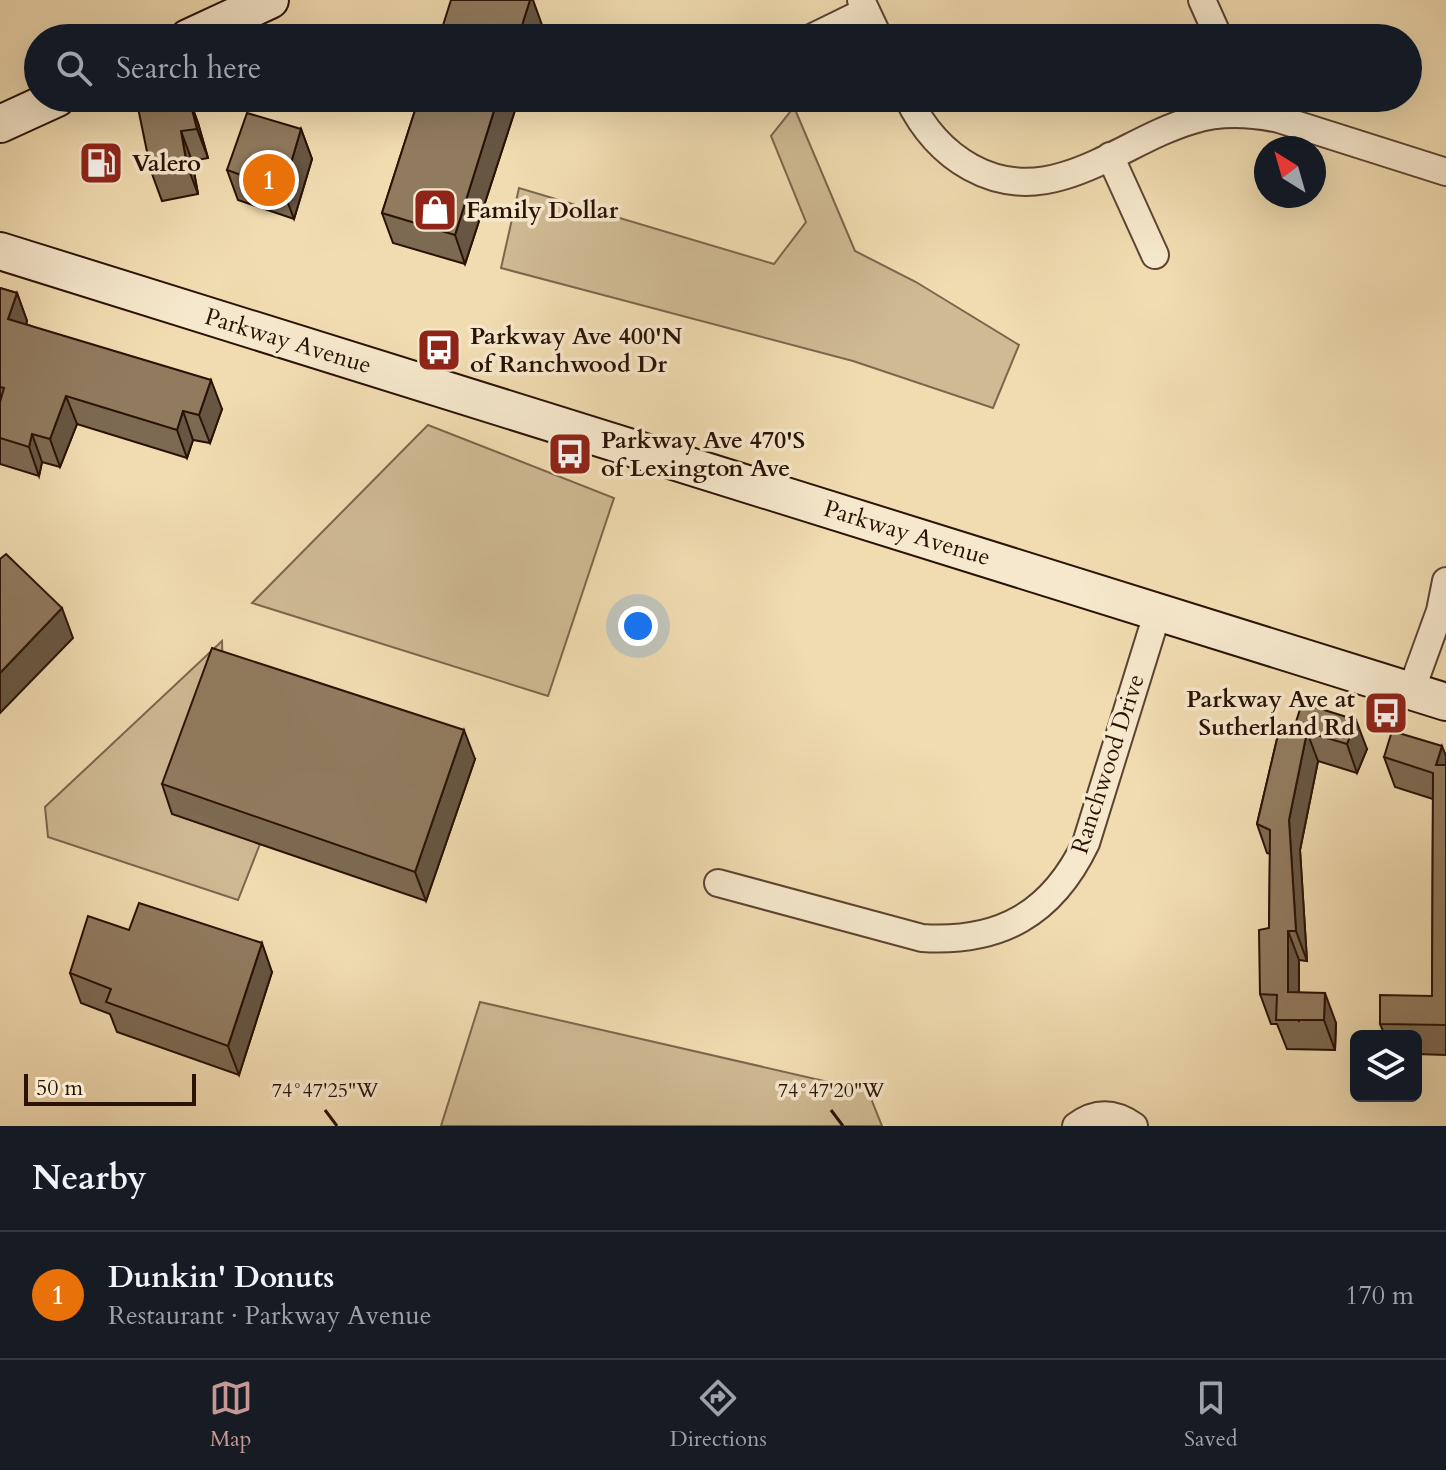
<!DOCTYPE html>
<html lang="en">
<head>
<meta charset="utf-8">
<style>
	:root { --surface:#171b24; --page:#20242c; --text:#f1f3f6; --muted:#9ea1a6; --line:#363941; --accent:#c59692 }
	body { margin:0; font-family:Cardo,serif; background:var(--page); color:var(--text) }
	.controls { position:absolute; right:24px; bottom:24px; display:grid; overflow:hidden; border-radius:12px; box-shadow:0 8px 32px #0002 }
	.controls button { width:72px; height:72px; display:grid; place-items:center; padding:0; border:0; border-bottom:2px solid var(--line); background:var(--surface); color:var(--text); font:40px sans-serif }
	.compass { position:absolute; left:1254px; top:136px; width:72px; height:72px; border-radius:50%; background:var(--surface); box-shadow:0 8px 32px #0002; rotate:323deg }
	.scale { position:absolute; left:24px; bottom:20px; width:172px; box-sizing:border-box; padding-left:8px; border:4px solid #2a1206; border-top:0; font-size:22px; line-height:28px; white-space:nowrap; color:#2a1206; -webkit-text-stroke:6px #f6e8cc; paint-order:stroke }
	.you { position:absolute; left:638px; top:626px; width:28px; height:28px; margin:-20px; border:6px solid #fff; border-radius:50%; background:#1a73e8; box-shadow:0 0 0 12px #1a73e833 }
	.badge { display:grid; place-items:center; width:52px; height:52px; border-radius:50%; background:var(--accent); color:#fff; font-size:26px; font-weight:700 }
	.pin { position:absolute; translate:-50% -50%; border:4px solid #fff; box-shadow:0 2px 8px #0006 }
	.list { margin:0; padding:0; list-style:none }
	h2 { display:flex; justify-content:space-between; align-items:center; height:104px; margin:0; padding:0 32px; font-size:34px }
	h2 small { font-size:26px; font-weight:400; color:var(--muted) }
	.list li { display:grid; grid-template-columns:52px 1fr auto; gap:24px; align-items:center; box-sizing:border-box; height:128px; padding:0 32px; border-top:2px solid var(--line) }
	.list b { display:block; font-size:30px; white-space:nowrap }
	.list p { margin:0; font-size:26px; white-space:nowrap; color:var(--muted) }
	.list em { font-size:26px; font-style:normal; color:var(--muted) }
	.icon { flex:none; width:44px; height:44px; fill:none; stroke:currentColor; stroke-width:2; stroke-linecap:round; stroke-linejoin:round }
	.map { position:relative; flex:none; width:1446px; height:1126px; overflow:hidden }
	.search { position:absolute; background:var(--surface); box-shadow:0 8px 32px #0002; left:24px; right:24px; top:24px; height:88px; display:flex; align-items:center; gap:20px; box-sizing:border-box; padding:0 28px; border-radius:44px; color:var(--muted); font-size:30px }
	.sheet { height:232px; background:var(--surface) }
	nav { display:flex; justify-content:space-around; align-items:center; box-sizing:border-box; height:112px; border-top:2px solid var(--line); background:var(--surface); font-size:22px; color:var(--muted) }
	nav a { display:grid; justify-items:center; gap:4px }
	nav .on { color:var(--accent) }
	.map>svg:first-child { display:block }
	.green { fill:#cfba94; stroke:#7c664d; stroke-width:2 }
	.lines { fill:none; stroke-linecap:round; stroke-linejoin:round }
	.street-casing { stroke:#5c4431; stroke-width:30 }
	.secondary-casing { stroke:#2a1206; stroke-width:40 }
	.street { stroke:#f6e8cc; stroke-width:26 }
	.secondary { stroke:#f6e8cc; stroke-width:36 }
	.wall { fill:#7d6a52; stroke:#2a1206; stroke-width:2 }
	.shaded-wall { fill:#665642; stroke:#2a1206; stroke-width:2 }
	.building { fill:#917b5f; stroke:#2a1206; stroke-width:2 }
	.ticks { fill:none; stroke:#2a1206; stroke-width:3 }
	.labels { text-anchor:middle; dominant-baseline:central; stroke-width:7; stroke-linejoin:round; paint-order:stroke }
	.poi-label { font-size:24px; font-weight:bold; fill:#2a1206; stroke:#f6e8cc; text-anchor:start }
	.street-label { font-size:24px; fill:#2a1206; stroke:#f6e8cc }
	.ticks-label { font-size:20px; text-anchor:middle; fill:#2a1206; stroke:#f6e8cc; stroke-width:7; stroke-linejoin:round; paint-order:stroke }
</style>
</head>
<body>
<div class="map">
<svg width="1446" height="1126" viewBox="0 0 1446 1126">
	<rect width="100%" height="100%" fill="#f1dcb1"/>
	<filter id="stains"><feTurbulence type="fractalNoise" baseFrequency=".0025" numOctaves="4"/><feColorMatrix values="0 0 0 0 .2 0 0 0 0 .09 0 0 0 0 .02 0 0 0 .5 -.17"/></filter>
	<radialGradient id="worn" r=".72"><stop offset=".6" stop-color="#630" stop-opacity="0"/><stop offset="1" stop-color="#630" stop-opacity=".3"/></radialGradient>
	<!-- green -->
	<g class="green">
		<polygon points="794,107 855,251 916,282 1019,345 993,408 853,361 501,268 519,188 774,264 806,222 771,136"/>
		<polygon points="428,425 614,498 548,696 252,603"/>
		<polygon points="222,641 223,678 260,844 238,900 48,837 45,807"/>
		<polygon points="480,1002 868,1091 882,1126 441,1126"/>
	</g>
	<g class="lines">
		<!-- street casing -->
		<g class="street-casing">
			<g id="street">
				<polyline points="861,0 879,38"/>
				<polyline points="1202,0 1219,38"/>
				<polyline points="811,38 866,11"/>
				<path d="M908 98C937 158 995 197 1063 176 1108 163 1148 133 1193 120 1222 111 1250 113 1279 119L1446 172"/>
				<polyline points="1110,156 1155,255"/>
				<polyline points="1411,691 1440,611 1446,581"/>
				<path d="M718 883 922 938C1000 943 1052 914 1086 843L1158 611"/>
				<path d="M1076 1126C1095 1112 1114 1112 1134 1126"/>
			</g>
		</g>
		<!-- secondary casing -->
		<g class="secondary-casing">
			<g id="secondary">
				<polyline points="188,38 270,0"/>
				<polyline points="0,124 57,98"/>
				<polyline points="0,251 1446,702"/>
			</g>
		</g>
		<!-- street -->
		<use href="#street" class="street"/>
		<!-- secondary -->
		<use href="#secondary" class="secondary"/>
	</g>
	<!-- wall -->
	<g class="wall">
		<polygon points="189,98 198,123 208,158 192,161 198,194 162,201 151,171"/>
		<polygon points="419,98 519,98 465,264 393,243 382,213"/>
		<polygon points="301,129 312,159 294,219 238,200 227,170"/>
		<polygon points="0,288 17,293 27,321 26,324 222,409 210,443 193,440 187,458 77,424 60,467 42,462 39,476 0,464"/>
		<polygon points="1281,722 1367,749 1357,773 1318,761 1300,850 1307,961 1299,960 1299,993 1336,1023 1335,1050 1287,1049 1277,1024 1271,1024 1260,994 1269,928 1270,854 1267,853 1257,824"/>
		<polygon points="1446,756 1446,1055 1416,1054 1416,1036 1385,1036 1380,1024 1432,996 1433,799 1395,787 1384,757"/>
		<polygon points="475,759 426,901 172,814 162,784"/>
		<polygon points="129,930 272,972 239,1075 117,1032 110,1014 81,1003 70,973"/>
	</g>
	<!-- shaded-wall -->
	<g class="shaded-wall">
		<polygon points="530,0 533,0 542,25 538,38 518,38"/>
		<polygon points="189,98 198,123 208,158 197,129"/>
		<polygon points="498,98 519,98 465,264 455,235"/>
		<polygon points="301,129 312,159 294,219 283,190"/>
		<polygon points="181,131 192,161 198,194 187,165"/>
		<polygon points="17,293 27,321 18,347 8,319"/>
		<polygon points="211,380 222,409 210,443 199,415"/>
		<polygon points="66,396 77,424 60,467 50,439"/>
		<polygon points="183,411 193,440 187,458 177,430"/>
		<polygon points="32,434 42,462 39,476 29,447"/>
		<polygon points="62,608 73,638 0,713 0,673"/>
		<polygon points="1356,720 1367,749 1357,773 1347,744"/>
		<polygon points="464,730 475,759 426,901 415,872"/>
		<polygon points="1307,732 1318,761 1300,850 1307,961 1296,931 1289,820"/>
		<polygon points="1442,746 1446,756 1446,792 1436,765"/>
		<polygon points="1288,931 1299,960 1299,1022 1288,992"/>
		<polygon points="262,943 272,972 239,1075 228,1046"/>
		<polygon points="1325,993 1336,1023 1335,1050 1324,1020"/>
	</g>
	<!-- building -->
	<g class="building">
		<polygon points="451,0 530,0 518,38 439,38"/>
		<polygon points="166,98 189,98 197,129 181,131 187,165 151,171 137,103"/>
		<polygon points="419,98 498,98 455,235 382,213"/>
		<polygon points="247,113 301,129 283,190 227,170"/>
		<polygon points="0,288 17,293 8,319 211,380 199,415 183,411 177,430 66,396 50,439 32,434 29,447 0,438 0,402 4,388 0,387"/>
		<polygon points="6,554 62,608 0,673 0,559"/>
		<polygon points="212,648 464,730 415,872 162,784"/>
		<polygon points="1302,703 1356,720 1347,744 1307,732 1289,820 1296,931 1288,931 1288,992 1325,993 1324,1020 1276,1020 1277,995 1260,994 1259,930 1269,928 1270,830 1257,824 1281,722 1295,725"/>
		<polygon points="1392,731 1442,746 1436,765 1446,765 1446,1025 1380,1024 1380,995 1432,996 1433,773 1384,757"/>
		<polygon points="139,903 262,943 228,1046 106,1002 111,989 70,973 88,916 129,930"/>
	</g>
	<!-- ticks -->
	<path class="ticks" d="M325 1110 337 1126M831 1110 843 1126"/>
	<!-- icons -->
	<defs>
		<g id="fuel-square" transform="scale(2.3)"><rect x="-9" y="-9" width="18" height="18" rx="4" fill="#8f2418" stroke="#f6e8cc"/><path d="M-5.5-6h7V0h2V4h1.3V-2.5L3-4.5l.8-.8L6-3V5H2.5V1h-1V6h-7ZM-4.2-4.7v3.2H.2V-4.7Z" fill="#fff"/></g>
		<g id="shop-square" transform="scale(2.3)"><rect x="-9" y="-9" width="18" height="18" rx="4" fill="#8f2418" stroke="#f6e8cc"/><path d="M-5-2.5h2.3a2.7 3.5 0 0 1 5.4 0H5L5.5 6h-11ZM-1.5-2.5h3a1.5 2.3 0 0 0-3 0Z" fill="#fff"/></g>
		<g id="bus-square" transform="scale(2.3)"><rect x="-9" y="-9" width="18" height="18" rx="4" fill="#8f2418" stroke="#f6e8cc"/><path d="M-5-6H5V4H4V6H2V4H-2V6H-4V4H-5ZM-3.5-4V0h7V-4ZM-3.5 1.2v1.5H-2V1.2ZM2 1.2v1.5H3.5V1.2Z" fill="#fff"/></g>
	</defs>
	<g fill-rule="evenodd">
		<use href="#fuel-square" x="101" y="163"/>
		<use href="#shop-square" x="435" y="210"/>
		<use href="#bus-square" x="439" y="350"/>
		<use href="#bus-square" x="570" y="454"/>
		<use href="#bus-square" x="1386" y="713"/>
	</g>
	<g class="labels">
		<!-- poi labels -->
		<g class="poi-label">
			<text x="132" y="163">Valero</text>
			<text x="466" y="210">Family Dollar</text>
			<text x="470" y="336">Parkway Ave 400'N<tspan x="470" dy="28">of Ranchwood Dr</tspan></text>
			<text x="601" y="440">Parkway Ave 470'S<tspan x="601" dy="28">of Lexington Ave</tspan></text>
			<text x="1355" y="699" text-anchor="end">Parkway Ave at<tspan x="1355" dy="28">Sutherland Rd</tspan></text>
		</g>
		<!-- street labels -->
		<g class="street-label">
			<text transform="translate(288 341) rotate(17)">Parkway Avenue</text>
			<text transform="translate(907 533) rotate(17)">Parkway Avenue</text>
			<text transform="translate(1108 764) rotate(-72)">Ranchwood Drive</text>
		</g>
	</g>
	<g class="ticks-label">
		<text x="325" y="1097">74°47'25"W</text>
		<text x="831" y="1097">74°47'20"W</text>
	</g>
	<rect width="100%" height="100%" filter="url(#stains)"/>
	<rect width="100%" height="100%" fill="url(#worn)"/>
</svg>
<div class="controls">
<button><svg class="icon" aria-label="layers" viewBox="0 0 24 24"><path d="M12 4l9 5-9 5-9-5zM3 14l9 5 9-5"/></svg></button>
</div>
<svg class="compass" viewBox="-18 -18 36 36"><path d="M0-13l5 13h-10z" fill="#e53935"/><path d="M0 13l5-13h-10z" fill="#9ea1a6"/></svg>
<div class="scale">50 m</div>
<div class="you"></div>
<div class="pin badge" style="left:269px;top:180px;background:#e8710a">1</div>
<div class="search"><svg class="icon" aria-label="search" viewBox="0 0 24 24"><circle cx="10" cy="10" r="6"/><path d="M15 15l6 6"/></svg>Search here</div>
</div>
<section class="sheet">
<h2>Nearby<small></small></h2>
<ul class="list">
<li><span class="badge" style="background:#e8710a">1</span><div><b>Dunkin' Donuts</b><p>Restaurant · Parkway Avenue</p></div><em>170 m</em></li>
</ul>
</section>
<nav>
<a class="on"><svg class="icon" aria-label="map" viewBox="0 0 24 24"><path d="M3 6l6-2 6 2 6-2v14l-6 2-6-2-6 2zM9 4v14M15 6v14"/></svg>Map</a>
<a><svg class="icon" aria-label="directions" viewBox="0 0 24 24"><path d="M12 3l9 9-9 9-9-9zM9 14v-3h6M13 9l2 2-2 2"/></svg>Directions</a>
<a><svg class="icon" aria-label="saved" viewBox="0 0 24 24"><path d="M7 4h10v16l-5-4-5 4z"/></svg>Saved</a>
</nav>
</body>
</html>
